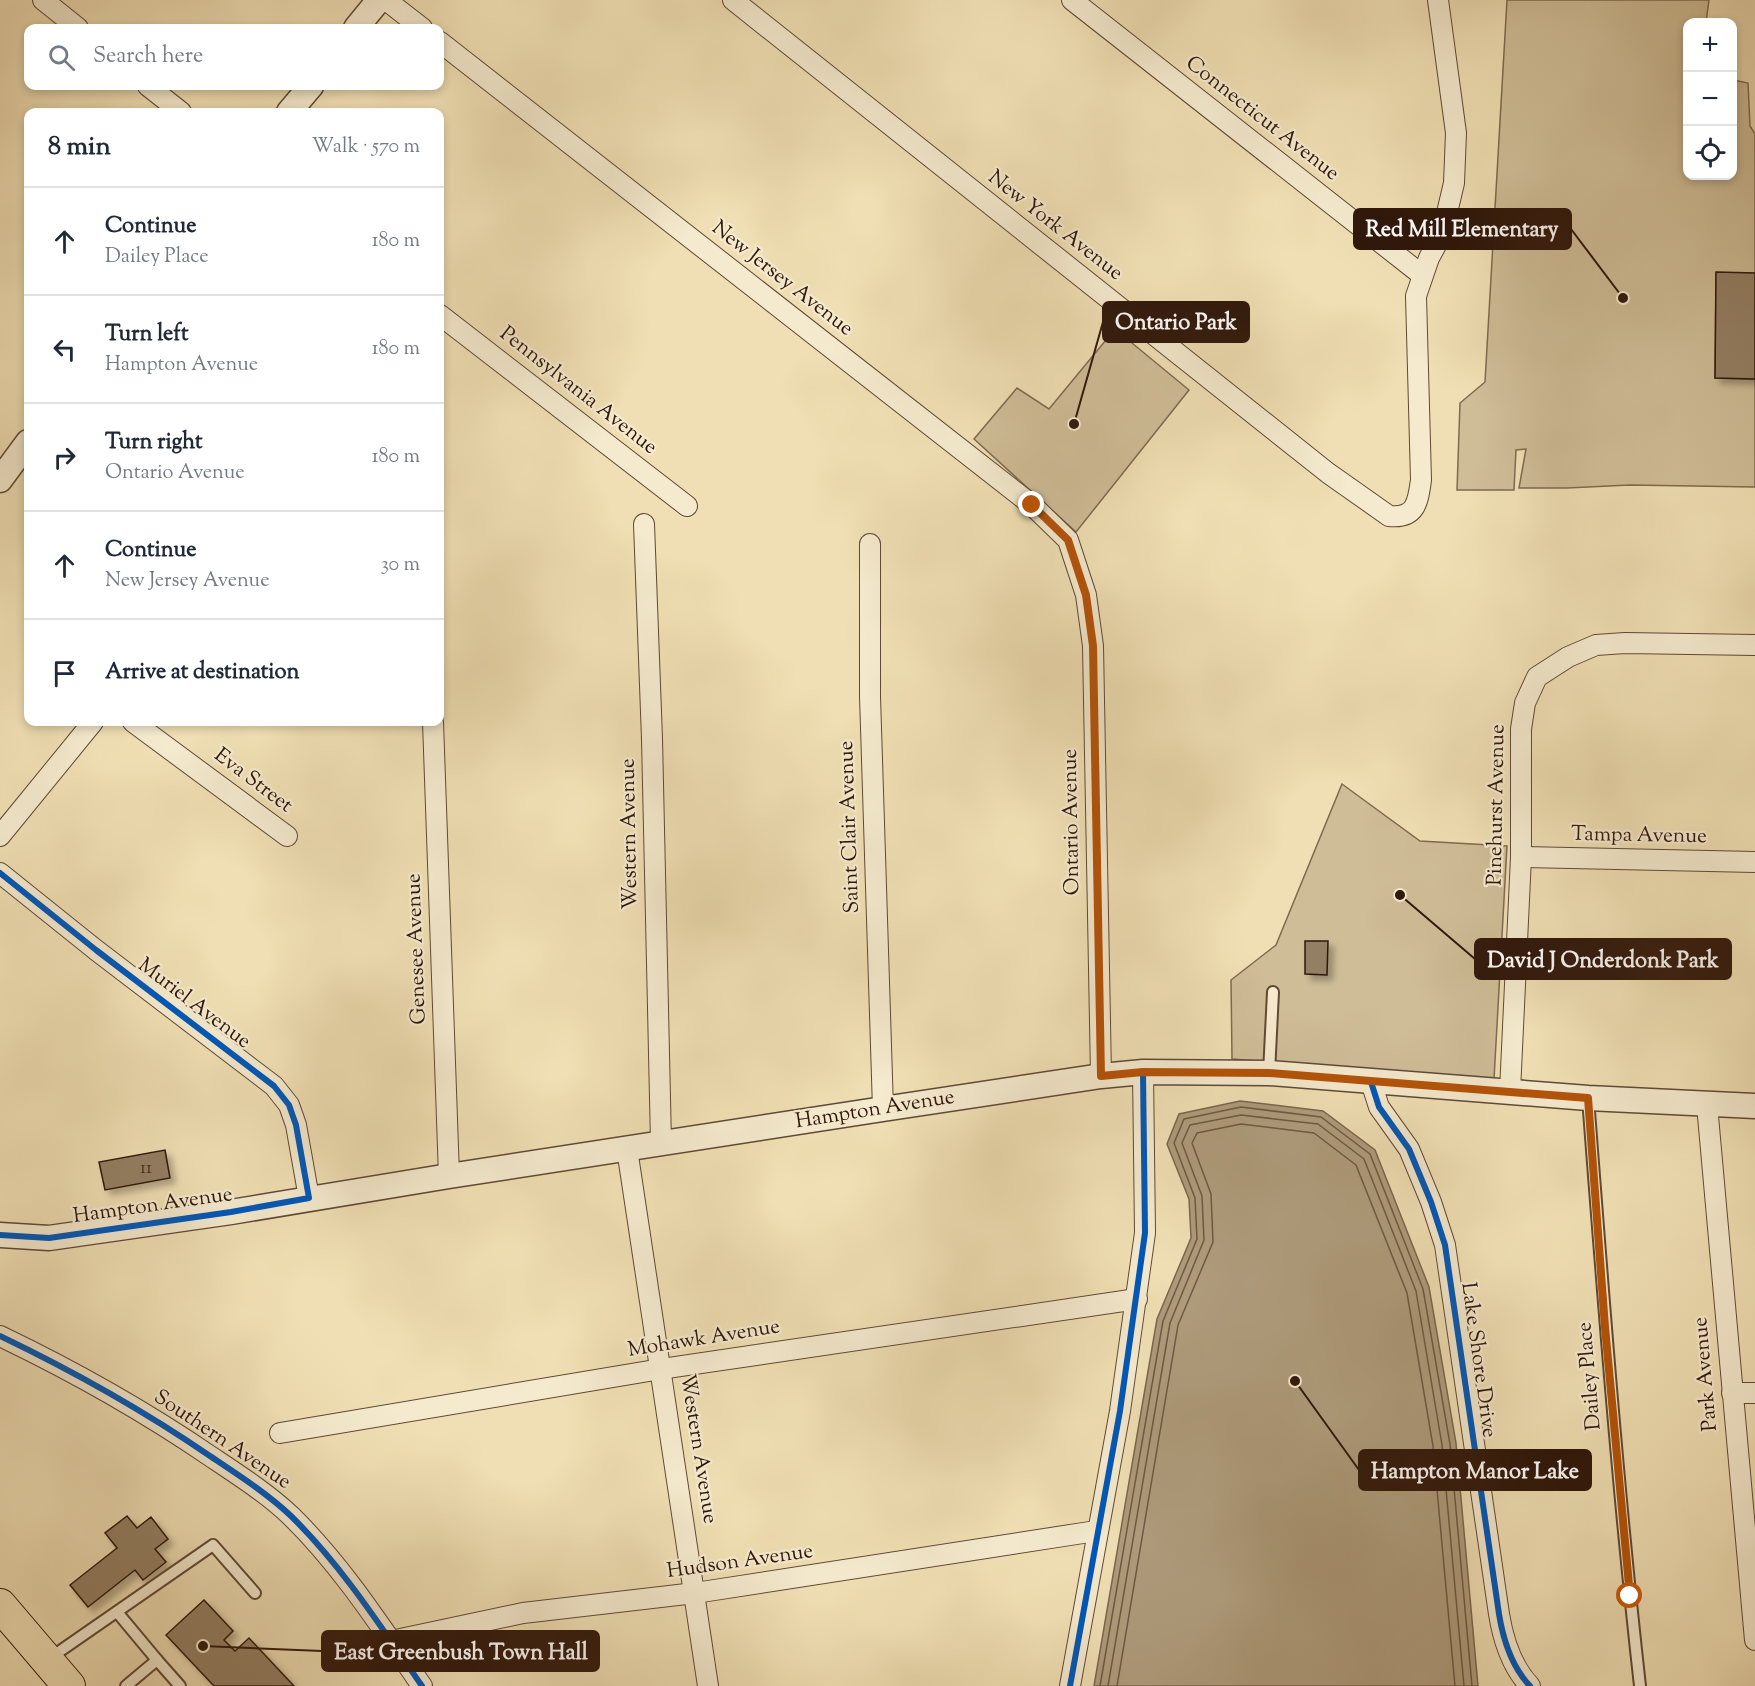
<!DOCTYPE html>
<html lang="en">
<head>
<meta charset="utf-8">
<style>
	:root { --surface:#fff; --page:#f6f6f7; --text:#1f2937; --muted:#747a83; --line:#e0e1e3 }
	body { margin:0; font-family:"Sorts Mill Goudy",serif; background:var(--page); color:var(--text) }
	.controls { position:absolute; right:18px; top:18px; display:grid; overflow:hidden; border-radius:12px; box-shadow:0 3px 9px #0003 }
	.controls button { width:54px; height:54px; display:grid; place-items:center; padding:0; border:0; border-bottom:2px solid var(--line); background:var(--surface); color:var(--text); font:30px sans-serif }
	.stop { position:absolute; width:18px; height:18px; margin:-14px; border:4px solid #b45309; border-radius:50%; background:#fff }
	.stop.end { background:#b45309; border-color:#fff; box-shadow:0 2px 6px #0008 }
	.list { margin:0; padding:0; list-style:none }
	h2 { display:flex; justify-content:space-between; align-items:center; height:78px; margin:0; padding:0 24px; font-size:26px }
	h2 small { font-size:20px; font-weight:400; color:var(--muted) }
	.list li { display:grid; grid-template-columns:39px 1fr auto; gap:18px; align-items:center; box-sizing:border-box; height:108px; padding:0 24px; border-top:2px solid var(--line) }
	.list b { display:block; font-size:22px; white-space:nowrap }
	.list p { margin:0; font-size:20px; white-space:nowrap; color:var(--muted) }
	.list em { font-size:20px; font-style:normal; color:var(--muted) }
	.icon { flex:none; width:33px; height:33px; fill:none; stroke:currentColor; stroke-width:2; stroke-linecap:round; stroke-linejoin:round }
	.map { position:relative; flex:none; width:1755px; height:1686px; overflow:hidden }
	.search { position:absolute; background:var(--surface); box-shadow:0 3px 9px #0003; left:24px; top:24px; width:420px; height:66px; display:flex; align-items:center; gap:15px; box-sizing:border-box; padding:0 21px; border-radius:12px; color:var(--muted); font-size:22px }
	.panel { position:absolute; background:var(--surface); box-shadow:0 3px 9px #0003; left:24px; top:108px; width:420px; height:618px; border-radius:12px }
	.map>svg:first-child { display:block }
	.green { fill:#cfbd97; stroke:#7f6a51; stroke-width:1.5 }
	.water { fill:#ae9b7b; stroke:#7b664e; stroke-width:1.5 }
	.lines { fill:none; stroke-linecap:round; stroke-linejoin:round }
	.shore { stroke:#6e5943; stroke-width:1.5 }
	.building { fill:#937f63; stroke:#2f170b; stroke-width:1.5; filter:url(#shadow) }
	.service-casing { stroke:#5f4935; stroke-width:14 }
	.minor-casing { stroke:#5f4935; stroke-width:22 }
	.tertiary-casing { stroke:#5f4935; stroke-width:27 }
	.primary-casing { stroke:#2f170b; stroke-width:34 }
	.service { stroke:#f5eace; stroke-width:10 }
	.minor { stroke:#f5eace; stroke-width:20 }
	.tertiary { stroke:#f5eace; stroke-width:24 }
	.primary { stroke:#f0dfb4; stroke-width:32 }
	.cycleway-casing { stroke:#f5eace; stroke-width:10 }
	.cycleway { stroke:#0057b8; stroke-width:6 }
	.route { stroke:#b45309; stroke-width:8 }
	.labels { text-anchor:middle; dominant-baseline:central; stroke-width:4.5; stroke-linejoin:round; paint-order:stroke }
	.number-label { font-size:18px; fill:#483121 }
	.street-label { font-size:21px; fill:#2f170b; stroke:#f5eace }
	.leader { fill:none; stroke:#2f170b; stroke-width:2 }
	.callout-dot { fill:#2f170b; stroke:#f5eace; stroke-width:2 }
	.callout { fill:#2f170b; stroke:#2f170b; stroke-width:2 }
	.callout-label { font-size:22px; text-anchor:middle; font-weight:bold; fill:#fff }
</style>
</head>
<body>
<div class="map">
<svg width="1755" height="1686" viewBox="0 0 1755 1686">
	<defs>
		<filter id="shadow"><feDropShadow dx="5.5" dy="5.5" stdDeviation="3" flood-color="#0004"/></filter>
	</defs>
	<rect width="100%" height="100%" fill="#f0dfb4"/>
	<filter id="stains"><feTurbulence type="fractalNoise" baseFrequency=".00333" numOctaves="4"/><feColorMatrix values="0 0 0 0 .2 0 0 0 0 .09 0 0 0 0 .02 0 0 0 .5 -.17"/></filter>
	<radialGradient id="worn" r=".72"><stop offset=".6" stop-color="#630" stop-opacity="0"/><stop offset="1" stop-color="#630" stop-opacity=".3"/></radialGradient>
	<!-- green -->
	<g class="green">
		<polygon points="1507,0 1709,0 1706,22 1688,22 1688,176 1732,176 1733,80 1748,83 1750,126 1755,134 1755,273 1716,273 1715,378 1755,379 1755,487 1630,485 1567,488 1519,488 1526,449 1516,450 1514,490 1457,490 1460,403 1485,382"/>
		<polygon points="1115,329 1189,390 1076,532 974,439 1017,388 1049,409"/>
		<polygon points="1342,784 1420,841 1507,846 1494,1079 1232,1059 1231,980 1276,945"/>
	</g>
	<!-- water -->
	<polygon class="water" points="1240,1101 1323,1111 1375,1150 1429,1287 1456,1443 1478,1686 1094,1686 1157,1319 1191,1238 1189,1199 1167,1144 1179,1114"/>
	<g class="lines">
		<!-- shore -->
		<g class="shore">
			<polyline points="1100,1686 1163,1321 1197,1239 1195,1198 1174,1143 1184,1119 1241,1107 1321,1117 1370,1154 1423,1289 1450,1444 1472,1686"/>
			<polyline points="1108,1686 1170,1323 1204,1240 1202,1196 1182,1143 1190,1125 1241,1115 1318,1124 1364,1159 1416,1291 1442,1445 1464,1686"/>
			<polyline points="1117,1686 1178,1325 1213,1242 1211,1194 1192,1143 1197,1133 1241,1124 1314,1133 1356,1165 1407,1293 1433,1446 1455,1686"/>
		</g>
	</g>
	<!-- building -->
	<g class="building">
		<polygon points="1716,272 1755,273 1755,379 1715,378"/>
		<polygon points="1305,941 1328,941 1327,975 1305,974"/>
		<polygon points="165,1150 170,1178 105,1190 99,1162"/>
		<polygon points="127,1516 137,1528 151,1517 168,1539 155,1549 166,1562 143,1580 135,1570 88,1607 70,1585 117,1548 105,1533"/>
		<polygon points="204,1600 233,1631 224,1640 235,1651 249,1638 294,1686 214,1686 166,1635"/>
	</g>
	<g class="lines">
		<!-- service casing -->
		<g class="service-casing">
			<g id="service">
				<polyline points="1269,1073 1273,992"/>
				<path d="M1588 1098C1603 1294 1618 1491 1640 1686"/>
				<polyline points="117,1612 157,1660"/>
				<polyline points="50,1658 213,1545 255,1593"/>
				<polyline points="126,1686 157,1660 180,1686"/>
			</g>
		</g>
		<!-- minor casing -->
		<g class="minor-casing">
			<g id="minor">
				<polyline points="43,0 78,28"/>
				<polyline points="386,0 422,28"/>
				<path d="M733 0 1328 473 1389 516C1416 519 1418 502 1421 480L1416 296 1429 258 1442 234 1454 183 1456 133 1438 0"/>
				<polyline points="1072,0 1422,275"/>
				<polyline points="440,42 1032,505 1068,540 1086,595 1093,646 1101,1076"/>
				<polyline points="148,86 181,112"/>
				<polyline points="440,315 687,506"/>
				<polyline points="644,524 652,739 661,1143"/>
				<polyline points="870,544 870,696 883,1109"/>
				<polyline points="133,722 287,836"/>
				<polyline points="433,722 449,1176"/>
				<polyline points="0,836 93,722"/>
				<polyline points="1521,857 1755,862"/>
				<polyline points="0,873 96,950 274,1086 289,1105 296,1125 309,1198"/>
				<path d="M1371 1082 1379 1107 1409 1149 1431 1202 1445 1245 1499 1614C1503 1639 1512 1667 1530 1686"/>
				<polyline points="1510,1091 1521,857 1521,729 1525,703 1537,677 1568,657 1596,645 1625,643 1755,645"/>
				<polyline points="1707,1105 1755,1640"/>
				<polyline points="627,1149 708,1686"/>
				<path d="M0 1336C73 1371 144 1411 210 1456 237 1474 268 1494 291 1516 342 1566 381 1627 422 1686"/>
				<polyline points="1732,1393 1755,1393"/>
				<polyline points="280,1433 661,1369 1137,1299"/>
				<polyline points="391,1641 523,1613 695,1593 1096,1531"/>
				<polyline points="1070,1686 1120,1411 1145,1233 1143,1072"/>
			</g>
		</g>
		<!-- tertiary casing -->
		<g class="tertiary-casing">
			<g id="tertiary">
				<polyline points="356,28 379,0"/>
				<polyline points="289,112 311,86"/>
				<polyline points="0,480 28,442"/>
				<polyline points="0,1235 49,1238 231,1212 449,1176 883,1109 1101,1076 1143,1072 1269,1073 1588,1098 1755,1106"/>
			</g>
		</g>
		<!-- primary casing -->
		<g class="primary-casing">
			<polyline id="primary" points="0,1605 69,1686"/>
		</g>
		<!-- service -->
		<use href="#service" class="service"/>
		<!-- minor -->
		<use href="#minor" class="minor"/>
		<!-- tertiary -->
		<use href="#tertiary" class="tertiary"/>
		<!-- primary -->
		<use href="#primary" class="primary"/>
		<!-- cycleway casing -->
		<g class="cycleway-casing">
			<g id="cycleway">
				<polyline points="0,873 96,950 274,1086 289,1105 296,1125 309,1198 231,1212 49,1238 0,1235"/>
				<path d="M1371 1082 1379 1107 1409 1149 1431 1202 1445 1245 1499 1614C1503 1639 1512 1667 1530 1686"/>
				<path d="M0 1336C73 1371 144 1411 210 1456 237 1474 268 1494 291 1516 342 1566 381 1627 422 1686"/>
				<polyline points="1070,1686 1120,1411 1145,1233 1143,1072"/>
			</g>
		</g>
		<!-- cycleway -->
		<use href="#cycleway" class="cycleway"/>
	</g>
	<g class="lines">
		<!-- route -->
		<polyline class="route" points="1032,505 1068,540 1086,595 1093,646 1101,1076 1143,1072 1269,1073 1588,1098 1605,1327 1630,1596"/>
	</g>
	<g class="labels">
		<!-- number labels -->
		<g class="number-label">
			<text x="146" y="1169">11</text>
		</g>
		<!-- street labels -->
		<g class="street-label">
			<text transform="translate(1262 119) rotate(38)">Connecticut Avenue</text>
			<text transform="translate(1055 226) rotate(38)">New York Avenue</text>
			<text transform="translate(782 279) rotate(38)">New Jersey Avenue</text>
			<text transform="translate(578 391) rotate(38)">Pennsylvania Avenue</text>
			<text transform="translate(253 781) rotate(37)">Eva Street</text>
			<text transform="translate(1497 805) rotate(-89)">Pinehurst Avenue</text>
			<text transform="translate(1072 822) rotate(-91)">Ontario Avenue</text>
			<text transform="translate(850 827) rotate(-92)">Saint Clair Avenue</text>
			<text transform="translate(630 834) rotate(-91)">Western Avenue</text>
			<text transform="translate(1639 836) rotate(1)">Tampa Avenue</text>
			<text transform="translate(417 949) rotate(-92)">Genesee Avenue</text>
			<text transform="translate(194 1004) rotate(37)">Muriel Avenue</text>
			<text transform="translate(875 1110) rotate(-9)">Hampton Avenue</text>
			<text transform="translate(153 1206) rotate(-8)">Hampton Avenue</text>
			<text transform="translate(704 1339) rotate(-9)">Mohawk Avenue</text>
			<text transform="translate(1478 1360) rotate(82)">Lake Shore Drive</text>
			<text transform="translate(1706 1374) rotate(-95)">Park Avenue</text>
			<text transform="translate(1590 1376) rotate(-95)">Dailey Place</text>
			<text transform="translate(222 1440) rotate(34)">Southern Avenue</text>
			<text transform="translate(698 1449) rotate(81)">Western Avenue</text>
			<text transform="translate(740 1562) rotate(-8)">Hudson Avenue</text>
		</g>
	</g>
	<!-- callouts -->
	<path class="leader" d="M1623 298L1571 229M1074 424L1103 322M1400 895L1475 959M1295 1381L1359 1470M203 1646L322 1651"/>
	<g class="callout-dot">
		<circle cx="1623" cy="298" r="6"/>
		<circle cx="1074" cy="424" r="6"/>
		<circle cx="1400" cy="895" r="6"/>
		<circle cx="1295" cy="1381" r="6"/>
		<circle cx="203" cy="1646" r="6"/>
	</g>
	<g class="callout">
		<rect x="1354" y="209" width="217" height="40" rx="6"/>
		<rect x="1103" y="302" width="146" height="40" rx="6"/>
		<rect x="1475" y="939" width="256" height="40" rx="6"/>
		<rect x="1359" y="1450" width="232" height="40" rx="6"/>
		<rect x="322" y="1631" width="277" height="40" rx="6"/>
	</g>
	<g class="callout-label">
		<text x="1462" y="236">Red Mill Elementary</text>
		<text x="1176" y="329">Ontario Park</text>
		<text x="1603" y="967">David J Onderdonk Park</text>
		<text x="1475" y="1478">Hampton Manor Lake</text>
		<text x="461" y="1659">East Greenbush Town Hall</text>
	</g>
	<rect width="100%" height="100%" filter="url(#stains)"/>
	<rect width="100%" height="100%" fill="url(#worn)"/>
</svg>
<div class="controls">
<button>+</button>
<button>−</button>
<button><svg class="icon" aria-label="locate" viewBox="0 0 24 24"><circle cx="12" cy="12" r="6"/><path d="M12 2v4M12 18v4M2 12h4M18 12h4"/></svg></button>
</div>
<div class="stop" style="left:1630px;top:1596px"></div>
<div class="stop end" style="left:1032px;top:505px"></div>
<div class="search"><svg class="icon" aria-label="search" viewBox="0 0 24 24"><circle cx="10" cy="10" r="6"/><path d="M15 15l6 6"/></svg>Search here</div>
<section class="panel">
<h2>8 min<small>Walk · 570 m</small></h2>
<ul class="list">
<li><svg class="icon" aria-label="ahead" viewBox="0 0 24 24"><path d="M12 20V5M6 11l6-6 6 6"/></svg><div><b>Continue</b><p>Dailey Place</p></div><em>180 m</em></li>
<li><svg class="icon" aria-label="left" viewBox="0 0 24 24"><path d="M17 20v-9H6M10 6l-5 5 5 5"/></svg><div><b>Turn left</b><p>Hampton Avenue</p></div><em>180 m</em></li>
<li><svg class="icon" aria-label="right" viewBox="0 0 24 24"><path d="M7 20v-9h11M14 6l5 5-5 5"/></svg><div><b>Turn right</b><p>Ontario Avenue</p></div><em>180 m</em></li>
<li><svg class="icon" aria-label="ahead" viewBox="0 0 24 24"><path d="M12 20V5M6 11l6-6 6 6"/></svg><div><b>Continue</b><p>New Jersey Avenue</p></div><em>30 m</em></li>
<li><svg class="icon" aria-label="arrive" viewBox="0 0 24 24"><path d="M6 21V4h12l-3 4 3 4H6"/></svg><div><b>Arrive at destination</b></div></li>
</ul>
</section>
</div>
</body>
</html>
